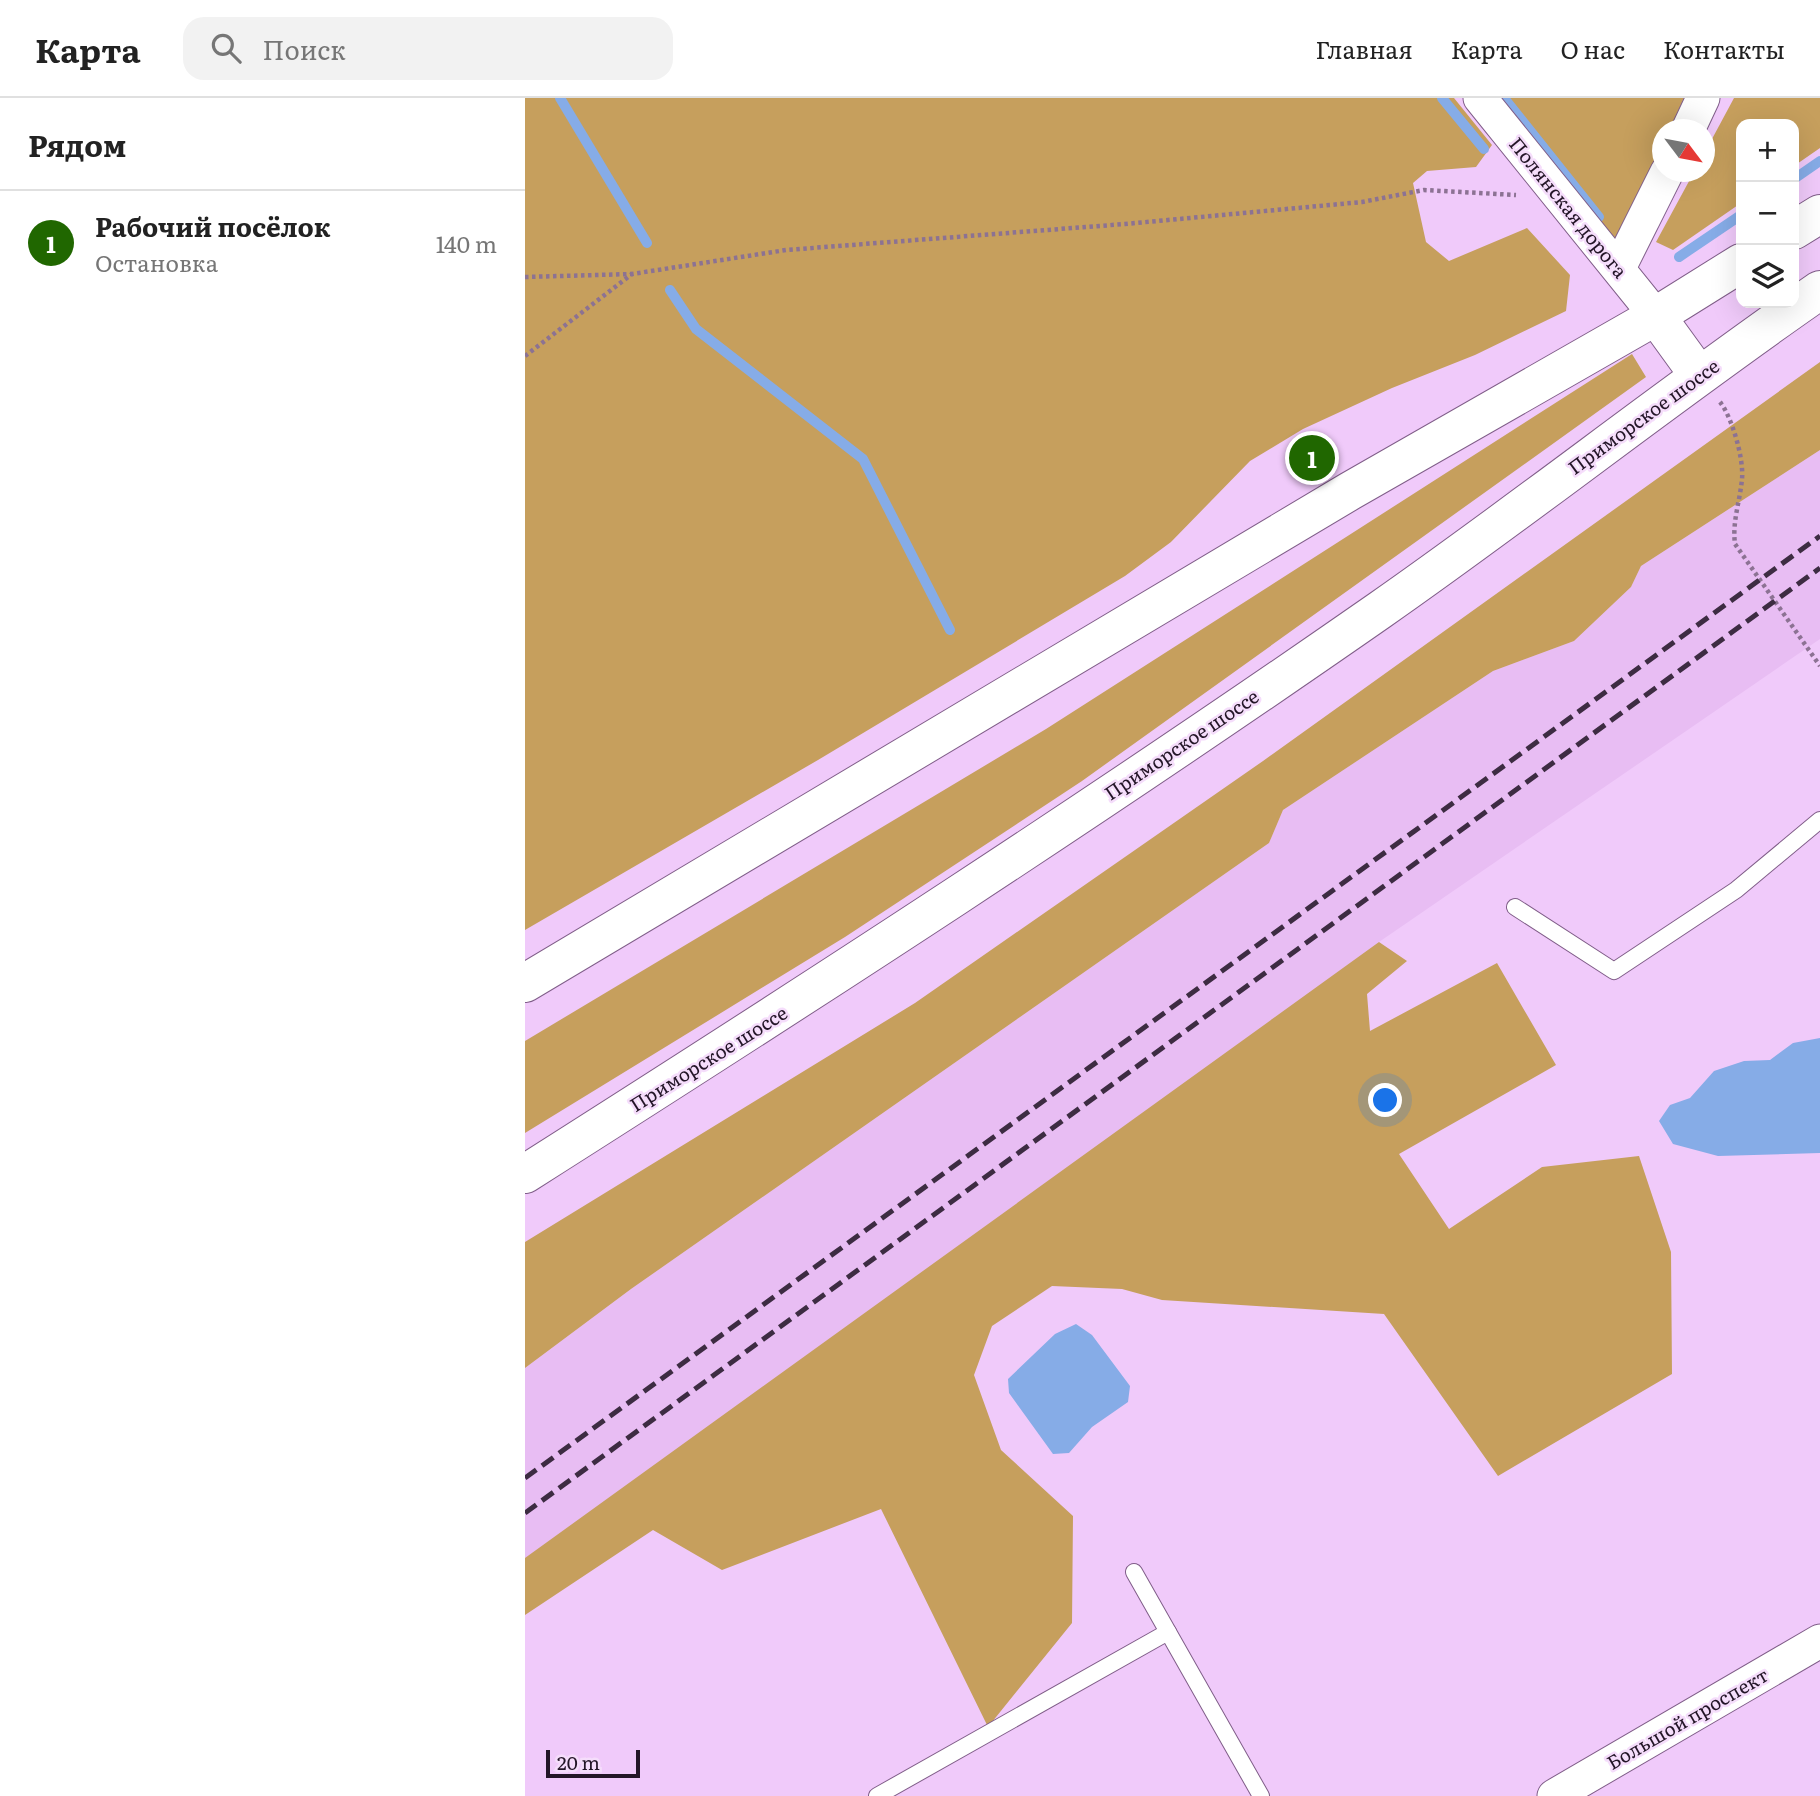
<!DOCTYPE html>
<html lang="ru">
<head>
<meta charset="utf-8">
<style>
	:root { --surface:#fff; --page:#f2f2f2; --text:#222; --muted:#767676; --line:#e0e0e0; --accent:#206700 }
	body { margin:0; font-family:Literata,serif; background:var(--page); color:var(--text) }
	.controls { position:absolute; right:21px; top:21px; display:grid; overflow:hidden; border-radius:14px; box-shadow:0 7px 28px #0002 }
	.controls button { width:63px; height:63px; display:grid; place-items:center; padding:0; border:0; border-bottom:2px solid var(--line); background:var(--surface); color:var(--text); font:35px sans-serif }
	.compass { position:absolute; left:1127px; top:21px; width:63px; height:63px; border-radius:50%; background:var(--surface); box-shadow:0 7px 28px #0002; rotate:122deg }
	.scale { position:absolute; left:21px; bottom:18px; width:94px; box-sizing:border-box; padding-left:7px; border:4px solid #231527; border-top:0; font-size:19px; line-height:24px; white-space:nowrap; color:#231527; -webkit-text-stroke:5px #f5ddfb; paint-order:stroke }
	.you { position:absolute; left:861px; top:1003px; width:24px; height:24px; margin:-18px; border:5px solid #fff; border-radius:50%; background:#1a73e8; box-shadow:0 0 0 10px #1a73e833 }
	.badge { display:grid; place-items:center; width:46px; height:46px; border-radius:50%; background:var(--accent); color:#fff; font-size:23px; font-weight:700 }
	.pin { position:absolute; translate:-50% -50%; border:4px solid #fff; box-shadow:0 2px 7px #0006 }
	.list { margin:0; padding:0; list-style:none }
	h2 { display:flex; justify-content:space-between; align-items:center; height:91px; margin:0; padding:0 28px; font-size:30px }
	h2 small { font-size:23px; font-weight:400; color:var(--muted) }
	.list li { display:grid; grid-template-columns:46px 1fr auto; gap:21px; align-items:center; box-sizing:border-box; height:105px; padding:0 28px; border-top:2px solid var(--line) }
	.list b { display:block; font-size:26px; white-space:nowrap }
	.list p { margin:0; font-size:23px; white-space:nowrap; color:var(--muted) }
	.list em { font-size:23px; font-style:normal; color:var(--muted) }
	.icon { flex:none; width:38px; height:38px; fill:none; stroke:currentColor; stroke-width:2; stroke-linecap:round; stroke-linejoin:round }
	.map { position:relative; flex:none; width:1295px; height:1698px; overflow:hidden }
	header { display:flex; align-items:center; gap:42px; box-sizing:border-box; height:98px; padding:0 35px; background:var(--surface); border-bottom:2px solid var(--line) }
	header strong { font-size:33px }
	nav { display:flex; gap:38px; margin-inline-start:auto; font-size:24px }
	.search { width:490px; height:63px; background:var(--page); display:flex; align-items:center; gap:18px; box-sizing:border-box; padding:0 24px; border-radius:21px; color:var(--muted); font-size:26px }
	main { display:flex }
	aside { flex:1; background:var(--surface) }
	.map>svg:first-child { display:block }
	.built { fill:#e8bdf3 }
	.forest { fill:#c69f5d }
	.water { fill:#86ace7 }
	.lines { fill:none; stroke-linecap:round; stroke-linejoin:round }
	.stream { stroke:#86ace7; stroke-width:10 }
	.lane-casing { stroke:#805e89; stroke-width:18 }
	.street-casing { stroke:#805e89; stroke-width:35 }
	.primary-casing { stroke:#805e89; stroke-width:40 }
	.path { stroke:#8c7293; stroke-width:4.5; stroke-dasharray:3.5 3.5; stroke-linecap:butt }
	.lane { stroke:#fff; stroke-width:16 }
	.street { stroke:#fff; stroke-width:33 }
	.primary { stroke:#fff; stroke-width:38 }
	.rail { stroke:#3d2c42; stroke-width:5; stroke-dasharray:14 7; stroke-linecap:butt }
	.labels { text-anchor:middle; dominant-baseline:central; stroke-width:5; stroke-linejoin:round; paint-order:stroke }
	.street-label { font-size:19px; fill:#231527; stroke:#f5ddfb }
</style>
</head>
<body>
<header>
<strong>Карта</strong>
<div class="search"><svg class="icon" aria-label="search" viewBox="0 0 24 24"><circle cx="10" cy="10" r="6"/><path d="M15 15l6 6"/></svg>Поиск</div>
<nav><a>Главная</a><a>Карта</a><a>О нас</a><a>Контакты</a></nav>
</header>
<main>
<aside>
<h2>Рядом<small></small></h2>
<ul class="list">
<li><span class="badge">1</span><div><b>Рабочий посёлок</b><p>Остановка</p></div><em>140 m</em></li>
</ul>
</aside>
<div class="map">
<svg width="1295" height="1698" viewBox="0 0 1295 1698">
	<rect width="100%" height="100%" fill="#f0cafa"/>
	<!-- built -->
	<polygon class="built" points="1295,352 1295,541 854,844 833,924 0,1487 0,1270 106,1191 744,745 758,712 968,573 1049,543 1106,489 1116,468"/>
	<!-- forest -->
	<g class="forest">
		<polygon points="0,0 929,0 967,47 951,69 902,73 888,85 901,144 924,163 1002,130 1045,177 1041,213 950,257 867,290 778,331 725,363 646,444 600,478 293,662 0,832"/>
		<polygon points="972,0 1159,0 1145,31 1138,32 1137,48 1092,149"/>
		<polygon points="1209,0 1295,0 1295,50 1269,68 1269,26 1216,26 1216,105 1148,152 1131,144 1169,74 1180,74 1180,54"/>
		<polygon points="1107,256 1121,279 557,683 320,839 0,1035 0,943 521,631"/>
		<polygon points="1295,264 1295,352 1116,468 1106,489 1049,543 968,573 758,712 744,745 106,1191 0,1270 0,1144 390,905 738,663"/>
		<polygon points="854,844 882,863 842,896 845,933 972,865 1031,967 874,1056 924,1131 1017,1069 1114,1058 1146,1154 1147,1276 973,1378 859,1216 637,1202 597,1191 527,1188 467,1228 449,1277 476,1352 548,1418 547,1525 463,1629 356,1411 197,1472 128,1432 0,1517 0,1460"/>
	</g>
	<!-- water -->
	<g class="water">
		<polygon points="1295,940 1295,1055 1193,1058 1148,1046 1134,1023 1145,1007 1165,1000 1189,973 1219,963 1245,962 1268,945"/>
		<polygon points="551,1226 567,1237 605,1288 603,1304 567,1329 544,1355 528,1356 484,1295 483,1281 530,1236"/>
	</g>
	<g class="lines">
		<!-- stream -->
		<g class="stream">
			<polyline points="35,0 122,145"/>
			<polyline points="917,0 959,51"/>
			<polyline points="979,0 1074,119"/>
			<polyline points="1269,81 1295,63"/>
			<polyline points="1154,159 1216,117"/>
			<polyline points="145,192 171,231 338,361 425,532"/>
		</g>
		<!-- lane casing -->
		<g class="lane-casing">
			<g id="lane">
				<polyline points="990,809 1089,873 1211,792 1295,722"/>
				<polyline points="609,1474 736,1698"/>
				<polyline points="352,1698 643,1534"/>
			</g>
		</g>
		<!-- street casing -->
		<g class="street-casing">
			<g id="street">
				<polyline points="955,0 1131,218"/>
				<polyline points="1163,32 1178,0"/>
				<polyline points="1094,170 1142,74"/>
				<polyline points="1029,1698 1295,1543"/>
			</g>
		</g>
		<!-- primary casing -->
		<g class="primary-casing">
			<g id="primary">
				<polyline points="1269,132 1295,116"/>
				<polyline points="1131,218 1173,276"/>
				<polyline points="0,885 825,393 1131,218 1216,165"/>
				<path d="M0 1076C288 893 575 707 855 512 1004 408 1146 295 1295 192"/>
			</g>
		</g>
		<!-- path -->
		<g class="path">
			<polyline points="0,179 107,176"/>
			<polyline points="0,258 107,176 261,152 600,126 837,104 899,92 991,97"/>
			<path d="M1195 304C1207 319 1219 361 1217 381 1215 403 1207 424 1210 446L1295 568"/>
		</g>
		<!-- lane -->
		<use href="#lane" class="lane"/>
		<!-- street -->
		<use href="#street" class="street"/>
		<!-- primary -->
		<use href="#primary" class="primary"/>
		<!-- rail -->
		<g class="rail">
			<polyline points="0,1380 1295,438"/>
			<polyline points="0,1415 1295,470"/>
		</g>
	</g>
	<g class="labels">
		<!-- street labels -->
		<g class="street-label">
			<text transform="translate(1044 109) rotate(51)">Полянская дорога</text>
			<text transform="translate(1118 318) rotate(-36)">Приморское шоссе</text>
			<text transform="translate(656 646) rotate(-34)">Приморское шоссе</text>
			<text transform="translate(183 960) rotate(-32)">Приморское шоссе</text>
			<text transform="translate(1162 1620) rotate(-30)">Большой проспект</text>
		</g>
	</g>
</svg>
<div class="controls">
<button>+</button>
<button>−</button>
<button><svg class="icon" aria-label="layers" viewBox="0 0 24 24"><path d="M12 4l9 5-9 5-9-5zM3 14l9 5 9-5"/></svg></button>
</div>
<svg class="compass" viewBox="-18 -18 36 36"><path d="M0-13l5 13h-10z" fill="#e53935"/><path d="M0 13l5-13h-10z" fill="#767676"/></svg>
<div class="scale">20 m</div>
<div class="you"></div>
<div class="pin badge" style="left:787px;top:360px">1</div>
</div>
</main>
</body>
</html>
